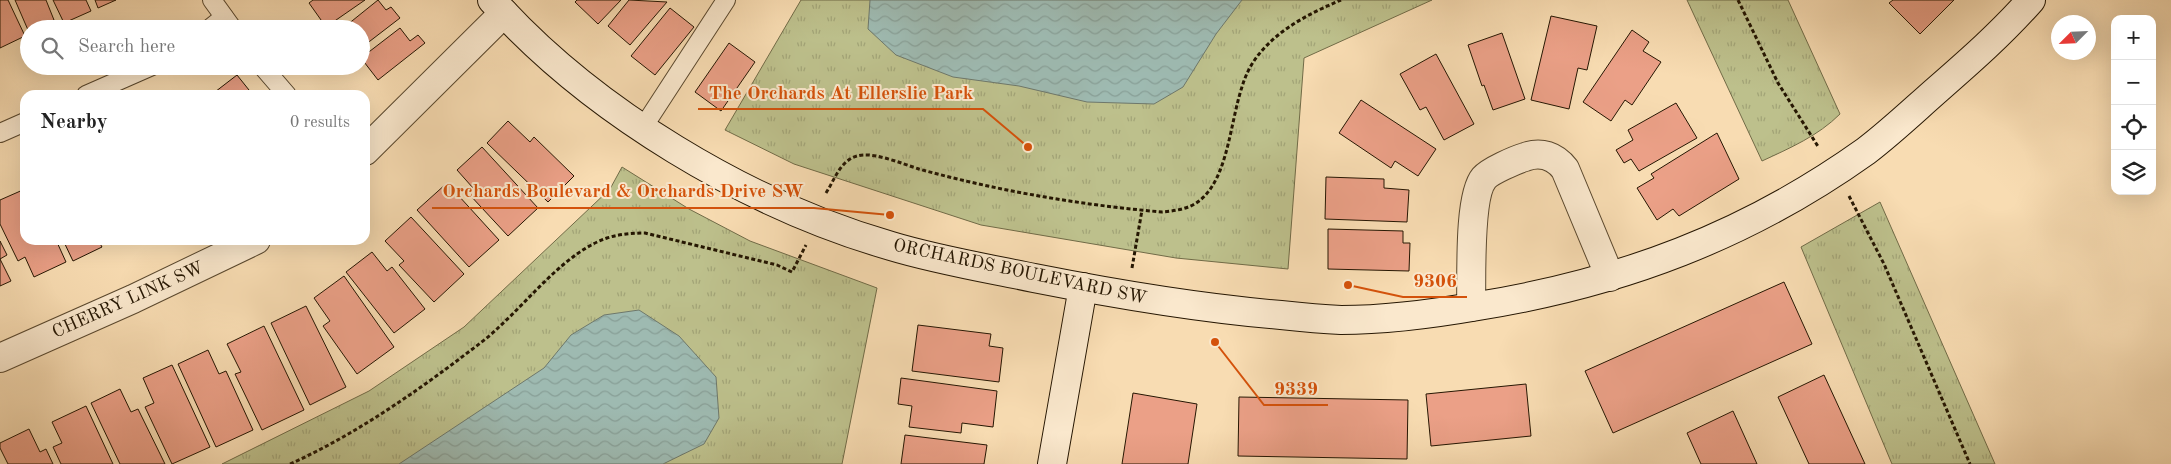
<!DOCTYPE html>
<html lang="en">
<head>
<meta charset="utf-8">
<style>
	:root { --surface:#fff; --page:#f2f2f2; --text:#222; --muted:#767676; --line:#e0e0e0 }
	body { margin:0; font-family:"Old Standard TT",serif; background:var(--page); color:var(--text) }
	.controls { position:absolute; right:15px; top:15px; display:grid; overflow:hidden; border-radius:10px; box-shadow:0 5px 20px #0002 }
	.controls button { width:45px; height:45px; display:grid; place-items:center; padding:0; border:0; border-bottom:1px solid var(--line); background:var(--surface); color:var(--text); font:25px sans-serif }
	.compass { position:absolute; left:2051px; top:15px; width:45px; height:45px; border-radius:50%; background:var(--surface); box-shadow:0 5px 20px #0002; rotate:246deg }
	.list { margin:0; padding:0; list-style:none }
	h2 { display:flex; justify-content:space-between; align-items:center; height:65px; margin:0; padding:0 20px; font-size:21px }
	h2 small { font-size:16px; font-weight:400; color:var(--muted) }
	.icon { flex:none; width:28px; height:28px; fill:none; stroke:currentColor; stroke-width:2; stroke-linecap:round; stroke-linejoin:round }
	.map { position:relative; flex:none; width:2171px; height:464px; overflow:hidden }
	.search { position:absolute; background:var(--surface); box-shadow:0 5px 20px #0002; left:20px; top:20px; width:350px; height:55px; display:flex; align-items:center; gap:12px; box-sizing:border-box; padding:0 18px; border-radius:28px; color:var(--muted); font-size:19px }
	.panel { position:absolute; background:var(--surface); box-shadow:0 5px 20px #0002; left:20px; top:90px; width:350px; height:155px; border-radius:15px }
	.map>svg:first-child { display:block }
	.park { fill:url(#park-tufts); stroke:#716b47 }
	.water { fill:url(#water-waves); stroke:#6e786b }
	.building { fill:#eba087; stroke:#251602 }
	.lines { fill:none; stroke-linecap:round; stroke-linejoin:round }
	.lane-casing { stroke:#5a482e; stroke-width:20 }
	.street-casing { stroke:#5a482e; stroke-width:30 }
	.secondary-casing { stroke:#251602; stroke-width:30 }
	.path { stroke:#251602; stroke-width:3; stroke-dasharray:4 2.5; stroke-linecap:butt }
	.lane { stroke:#fae8cd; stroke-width:18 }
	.street { stroke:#fae8cd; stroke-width:28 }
	.secondary { stroke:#fae8cd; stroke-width:28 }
	.labels { text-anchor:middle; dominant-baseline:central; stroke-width:4; stroke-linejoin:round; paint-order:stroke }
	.street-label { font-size:18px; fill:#251602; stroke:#fae8cd }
	.leader { fill:none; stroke:#d4520b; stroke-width:2 }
	.callout-dot { fill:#d4520b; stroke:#fae8cd; stroke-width:2 }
	.callout-label { font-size:19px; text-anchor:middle; font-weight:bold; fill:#d4520b; stroke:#fae8cd; stroke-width:4; stroke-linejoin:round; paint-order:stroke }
</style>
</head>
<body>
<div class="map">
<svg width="2171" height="464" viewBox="0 0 2171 464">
	<defs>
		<pattern id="park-tufts" width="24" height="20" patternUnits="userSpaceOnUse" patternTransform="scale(1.25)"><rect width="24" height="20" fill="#bdc08c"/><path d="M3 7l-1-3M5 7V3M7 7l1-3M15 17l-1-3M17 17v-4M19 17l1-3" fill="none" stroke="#a2a477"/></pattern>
		<pattern id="water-waves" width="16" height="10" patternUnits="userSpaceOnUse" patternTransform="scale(1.25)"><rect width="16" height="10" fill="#9ebab1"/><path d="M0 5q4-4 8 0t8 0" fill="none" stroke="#889f97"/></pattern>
	</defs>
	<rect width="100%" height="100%" fill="#f8dcb2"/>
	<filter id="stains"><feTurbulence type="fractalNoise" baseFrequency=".004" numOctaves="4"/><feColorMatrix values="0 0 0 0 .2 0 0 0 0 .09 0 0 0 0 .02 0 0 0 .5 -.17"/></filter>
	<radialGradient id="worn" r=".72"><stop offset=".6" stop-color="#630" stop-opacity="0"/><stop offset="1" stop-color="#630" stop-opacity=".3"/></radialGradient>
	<!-- park -->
	<g class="park">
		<polygon points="801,0 1432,0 1304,58 1288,269 1176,258 981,225 794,164 725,130"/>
		<path d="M1687 0H1788L1840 114C1818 136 1790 148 1762 161Z"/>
		<polygon points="622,167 689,209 750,241 877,288 842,464 222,464 369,391 464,327 610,189"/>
		<polygon points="1880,202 1995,464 1892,464 1801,247"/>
	</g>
	<!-- water -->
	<g class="water">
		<polygon points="870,0 1242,0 1216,34 1183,87 1154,104 1087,102 1019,86 953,77 896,55 868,29"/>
		<polygon points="639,310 679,336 716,377 719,418 704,444 663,464 399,464 544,368 571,335 604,315"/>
	</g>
	<!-- building -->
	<g class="building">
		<polygon points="0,0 8,0 25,36 0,48"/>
		<polygon points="15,0 46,0 54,20 28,30"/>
		<polygon points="53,0 86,0 91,11 64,23"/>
		<polygon points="95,0 116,0 98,8"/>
		<polygon points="313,0 365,0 326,27 309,3"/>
		<polygon points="378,0 386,10 391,7 400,18 361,48 361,29 342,29"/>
		<polygon points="577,0 621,0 598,24 575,2"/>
		<polygon points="629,0 667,2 630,45 608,26"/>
		<polygon points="1893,0 1954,0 1920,34 1889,3"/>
		<polygon points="670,8 694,27 655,75 631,56"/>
		<polygon points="1551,16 1597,26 1587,70 1578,68 1569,109 1531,100"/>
		<polygon points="400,28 410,41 418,35 425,43 378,80 361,58"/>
		<polygon points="1632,30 1649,42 1643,51 1661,62 1632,105 1625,100 1611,121 1583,102"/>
		<polygon points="1502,33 1525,99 1493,110 1484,85 1482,86 1468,45"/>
		<polygon points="729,43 755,62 721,111 695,92"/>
		<polygon points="1436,54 1474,124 1444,140 1426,107 1420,110 1400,74"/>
		<polygon points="237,75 253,95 211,95"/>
		<polygon points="1361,100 1436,149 1418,176 1395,161 1391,168 1339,133"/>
		<polygon points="1676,103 1697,138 1639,171 1631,159 1624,163 1616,150 1633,140 1628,130"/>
		<polygon points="508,121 530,142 534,137 574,176 548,202 487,143"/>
		<polygon points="1717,133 1739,179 1679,216 1673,209 1657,220 1637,188 1654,178 1651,174"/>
		<polygon points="482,147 538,208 508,236 468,193 473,188 457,170"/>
		<polygon points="1326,177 1384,179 1384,188 1409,190 1407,222 1325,219"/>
		<polygon points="447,183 499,240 469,267 417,210"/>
		<polygon points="25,189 25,240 56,240 66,262 34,277 25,257 18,261 0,224 0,200"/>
		<polygon points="411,217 464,274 434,302 399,265 404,261 385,241"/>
		<polygon points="1328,229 1403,231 1403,243 1410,243 1409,271 1328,269"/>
		<polygon points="63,240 98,240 102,247 73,261"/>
		<polygon points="0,241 7,255 0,259 11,281 0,286"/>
		<polygon points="372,252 387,271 392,267 425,309 394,333 346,272"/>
		<polygon points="344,276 394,347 357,374 323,326 330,321 314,298"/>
		<polygon points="1784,282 1812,344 1613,433 1585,371"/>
		<polygon points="306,306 346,387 310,405 271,323"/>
		<polygon points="918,325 991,334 989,346 1003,348 999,382 912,371"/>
		<polygon points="264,326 304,410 262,430 235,374 241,372 227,344"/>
		<polygon points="208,350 219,374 226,371 253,430 216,447 178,364"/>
		<polygon points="172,365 210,447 172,464 145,407 154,403 143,378"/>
		<polygon points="1824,375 1865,464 1809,464 1778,397"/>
		<polygon points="901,378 997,391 993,427 962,423 961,433 909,427 912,406 898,404"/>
		<polygon points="1526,384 1531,436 1431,446 1426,394"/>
		<polygon points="120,389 131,412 138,409 165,464 120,464 91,403"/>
		<polygon points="1133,393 1197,404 1188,464 1122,464"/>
		<polygon points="1239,397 1408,400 1407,459 1238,456"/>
		<polygon points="86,406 113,464 61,464 53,447 62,443 52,422"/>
		<polygon points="1733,411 1757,464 1701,464 1687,433"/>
		<polygon points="29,429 40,452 46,449 53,464 8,464 0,448 0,443"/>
		<polygon points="905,435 987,445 984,464 901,464"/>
	</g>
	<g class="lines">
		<!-- lane casing -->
		<g class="lane-casing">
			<g id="lane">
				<polyline points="212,0 233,29"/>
				<polyline points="209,29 224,17"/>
				<polyline points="262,66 287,95"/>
				<polyline points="86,95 152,66"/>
				<polyline points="642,129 726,0"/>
				<polyline points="0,133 25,122"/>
			</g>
		</g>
		<!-- street casing -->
		<g class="street-casing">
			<g id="street">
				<polyline points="365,151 504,13"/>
				<path d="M1471 307C1472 280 1468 197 1484 178 1490 171 1515 160 1525 157 1541 151 1555 156 1565 169L1610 277"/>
				<polyline points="0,358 133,299 256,240"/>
			</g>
		</g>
		<!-- secondary casing -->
		<g class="secondary-casing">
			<g id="secondary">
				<path d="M492 0C591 111 748 205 891 246 937 260 986 268 1034 278 1115 294 1197 308 1281 315 1300 317 1321 319 1341 320 1387 320 1432 314 1478 306 1621 283 1747 236 1866 151 1891 132 1914 110 1938 89 1970 61 2002 33 2031 0"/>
				<polyline points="1052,464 1083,287"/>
			</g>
		</g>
		<!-- path -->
		<g class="path">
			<polyline points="1738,0 1778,83 1819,148"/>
			<path d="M826 193C835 179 840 161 857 156 872 151 903 164 919 169 998 191 1081 205 1162 212 1174 211 1189 209 1199 201 1234 174 1229 101 1252 64 1272 32 1308 14 1341 0"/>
			<polyline points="1849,196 1884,264 1970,464"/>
			<polyline points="1132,268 1142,210"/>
			<path d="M290 464C350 437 406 399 458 360 472 349 487 339 499 327 531 298 566 252 607 238 620 234 632 233 645 233L777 265 792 272 806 245"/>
		</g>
		<!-- lane -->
		<use href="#lane" class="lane"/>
		<!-- street -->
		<use href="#street" class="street"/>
		<!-- secondary -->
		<use href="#secondary" class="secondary"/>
	</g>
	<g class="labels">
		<!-- street labels -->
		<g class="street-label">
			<text transform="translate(1020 272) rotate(12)">ORCHARDS BOULEVARD SW</text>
			<text transform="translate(128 300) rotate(-24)">CHERRY LINK SW</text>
		</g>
	</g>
	<!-- callouts -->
	<path class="leader" d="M1028 147L983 109H698M890 215L814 208H432M1348 285L1403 297H1467M1215 342L1264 405H1328"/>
	<g class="callout-dot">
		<circle cx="1028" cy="147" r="5"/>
		<circle cx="890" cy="215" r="5"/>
		<circle cx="1348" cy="285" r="5"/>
		<circle cx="1215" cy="342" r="5"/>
	</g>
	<g class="callout-label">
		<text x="841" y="99">The Orchards At Ellerslie Park</text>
		<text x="623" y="197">Orchards Boulevard &amp; Orchards Drive SW</text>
		<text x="1435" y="287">9306</text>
		<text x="1296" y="395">9339</text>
	</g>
	<rect width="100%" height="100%" filter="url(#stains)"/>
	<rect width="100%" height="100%" fill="url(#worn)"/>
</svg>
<div class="controls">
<button>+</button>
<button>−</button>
<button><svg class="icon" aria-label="locate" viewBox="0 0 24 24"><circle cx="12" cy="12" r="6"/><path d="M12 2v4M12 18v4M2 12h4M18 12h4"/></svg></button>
<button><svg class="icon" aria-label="layers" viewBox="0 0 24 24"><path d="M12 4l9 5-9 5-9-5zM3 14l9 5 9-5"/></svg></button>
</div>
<svg class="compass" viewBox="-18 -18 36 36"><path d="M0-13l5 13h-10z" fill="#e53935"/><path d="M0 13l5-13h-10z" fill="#767676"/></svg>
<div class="search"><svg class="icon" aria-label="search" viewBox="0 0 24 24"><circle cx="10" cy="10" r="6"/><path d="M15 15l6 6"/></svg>Search here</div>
<section class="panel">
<h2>Nearby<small>0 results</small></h2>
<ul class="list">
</ul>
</section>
</div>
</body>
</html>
